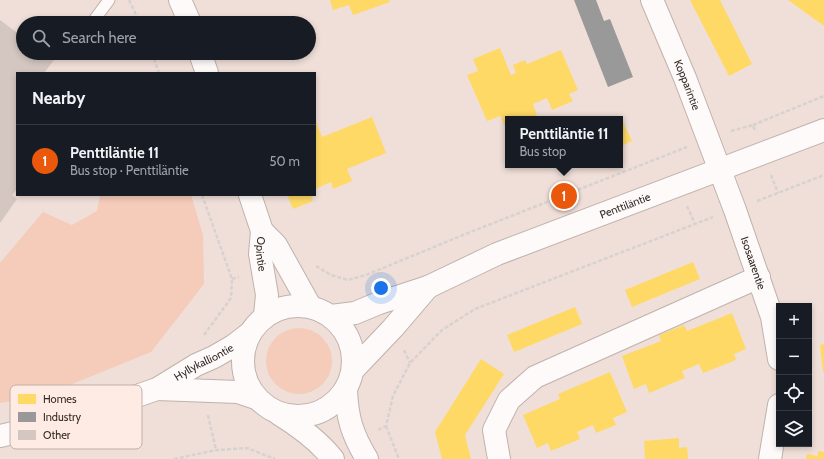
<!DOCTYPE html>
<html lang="en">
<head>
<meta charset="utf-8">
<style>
	:root { --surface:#171b24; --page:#20242c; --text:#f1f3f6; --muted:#9ea1a6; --line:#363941; --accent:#ea580c }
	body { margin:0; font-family:Cabin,sans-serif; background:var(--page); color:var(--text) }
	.controls { position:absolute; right:12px; bottom:12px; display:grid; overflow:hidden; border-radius:0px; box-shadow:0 2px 6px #0003 }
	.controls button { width:36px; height:36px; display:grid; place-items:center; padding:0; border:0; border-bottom:1px solid var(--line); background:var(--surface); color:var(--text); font:20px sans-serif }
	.you { position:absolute; left:381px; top:288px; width:14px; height:14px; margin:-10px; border:3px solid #fff; border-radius:50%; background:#1a73e8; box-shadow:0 0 0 6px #1a73e833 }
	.badge { display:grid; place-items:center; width:26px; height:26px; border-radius:50%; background:var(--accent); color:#fff; font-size:13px; font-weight:700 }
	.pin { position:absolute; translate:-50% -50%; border:2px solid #fff; box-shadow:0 1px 4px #0006 }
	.popup { position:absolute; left:505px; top:116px; width:118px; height:52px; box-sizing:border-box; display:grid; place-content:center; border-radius:0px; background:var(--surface); filter:drop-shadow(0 1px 3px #0005); font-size:13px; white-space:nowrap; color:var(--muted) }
	.popup b { font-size:15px; color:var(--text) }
	.popup::after { content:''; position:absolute; left:50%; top:100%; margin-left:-8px; border:8px solid transparent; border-top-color:var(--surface) }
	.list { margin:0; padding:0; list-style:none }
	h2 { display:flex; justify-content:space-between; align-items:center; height:52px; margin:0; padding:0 16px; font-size:17px }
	h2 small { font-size:13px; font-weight:400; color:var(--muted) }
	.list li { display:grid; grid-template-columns:26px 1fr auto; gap:12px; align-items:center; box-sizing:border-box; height:72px; padding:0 16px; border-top:1px solid var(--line) }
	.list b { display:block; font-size:15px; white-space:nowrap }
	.list p { margin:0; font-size:13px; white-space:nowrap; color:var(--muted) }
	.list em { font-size:13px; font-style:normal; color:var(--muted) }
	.icon { flex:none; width:22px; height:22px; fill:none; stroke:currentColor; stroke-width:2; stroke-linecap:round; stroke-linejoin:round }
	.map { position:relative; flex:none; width:824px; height:459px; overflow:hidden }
	.search { position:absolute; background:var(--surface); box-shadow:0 2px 6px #0003; left:16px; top:16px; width:300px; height:44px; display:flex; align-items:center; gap:10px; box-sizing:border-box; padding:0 14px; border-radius:22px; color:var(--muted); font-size:15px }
	.panel { position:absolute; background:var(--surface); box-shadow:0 2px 6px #0003; left:16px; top:72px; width:300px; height:124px; border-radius:0px }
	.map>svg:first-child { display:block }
	.green { fill:#f5cbb9 }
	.homes { fill:#ffd966 }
	.industry { fill:#999 }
	.building { fill:#d4c7c1 }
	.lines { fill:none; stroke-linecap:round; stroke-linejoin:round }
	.lane-casing { stroke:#bfb2ac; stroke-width:13 }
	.street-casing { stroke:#bfb2ac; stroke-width:24 }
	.secondary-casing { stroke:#bfb2ac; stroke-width:24 }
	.path { stroke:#d7d2d0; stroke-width:2.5; stroke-dasharray:4 2; stroke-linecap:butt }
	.lane { stroke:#fdfaf9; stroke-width:11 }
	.street { stroke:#fdfaf9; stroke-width:22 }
	.secondary { stroke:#fdfaf9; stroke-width:22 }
	.labels { text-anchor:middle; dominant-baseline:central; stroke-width:4; stroke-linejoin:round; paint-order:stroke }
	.street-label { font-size:11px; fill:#342924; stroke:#feebe3 }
	.key { fill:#feebe3; stroke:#c1b1aa; stroke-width:1 }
	.key-label { font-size:11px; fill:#342924 }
</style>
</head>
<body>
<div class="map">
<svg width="824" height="459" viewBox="0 0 824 459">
	<rect width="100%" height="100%" fill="#f0dfd8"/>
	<!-- green -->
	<g class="green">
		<polygon points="100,195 191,195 203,235 204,284 151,352 43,396 0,403 0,263 43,212 72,225 97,211"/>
		<circle cx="299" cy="361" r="33"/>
	</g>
	<!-- homes -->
	<g class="homes">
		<polygon points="330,0 389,0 390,2 353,15 349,5 333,10"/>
		<polygon points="690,0 720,0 752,64 729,76"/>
		<polygon points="788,0 824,0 824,26"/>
		<polygon points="500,48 511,75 516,73 513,65 525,60 527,64 561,50 578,90 569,94 573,101 552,110 547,98 533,104 537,115 527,119 508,119 508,127 506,128 500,116 487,121 467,75 478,71 473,59"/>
		<polygon points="620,116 632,141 620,147 620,119 616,119 620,117"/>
		<polygon points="372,117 386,153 347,169 352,181 333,189 331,182 315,189 315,119 322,137"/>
		<polygon points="287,195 311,195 313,201 293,209"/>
		<polygon points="693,262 700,279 632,307 625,290"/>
		<polygon points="575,307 582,324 514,352 507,335"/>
		<polygon points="732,313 746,349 734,354 736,360 703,373 699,364 682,371 685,378 649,393 646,384 634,389 622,356 661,341 659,335 684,325 687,331"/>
		<polygon points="824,344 824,372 823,372 820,345"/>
		<polygon points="481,359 504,374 465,435 471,459 442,459 435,432"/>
		<polygon points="610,372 627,412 613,418 616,425 596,433 593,425 577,432 580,439 551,451 548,443 537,448 523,415 560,399 558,394"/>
		<polygon points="679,438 679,448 687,447 688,459 645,459 644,441"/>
		<polygon points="818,451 824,452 824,459 806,459 807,454 818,456"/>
	</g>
	<!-- industry -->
	<polygon class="industry" points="574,0 596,0 604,21 610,19 633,77 608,87"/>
	<!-- building -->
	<polygon class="building" points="0,20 23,37 23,53 44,53 54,60 44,73 17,73 17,189 12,195 17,199 0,223"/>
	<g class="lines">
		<!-- lane casing -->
		<g class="lane-casing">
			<polyline id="lane" points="92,23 109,0"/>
		</g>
		<!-- street casing -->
		<g class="street-casing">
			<g id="street">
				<polyline points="180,0 190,23"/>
				<path id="s1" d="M652 0 685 78 735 210 772 317 779 359"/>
				<polyline points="200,53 207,73"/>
				<path id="s2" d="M250 195 262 231 260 254 267 295 265 315"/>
				<polyline points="262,231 276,245 310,306"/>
				<polyline points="499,459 494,430 509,400 535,377 759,277"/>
				<polyline points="770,459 779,405"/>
			</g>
		</g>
		<!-- secondary casing -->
		<g class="secondary-casing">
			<g id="secondary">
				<circle cx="298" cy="361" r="55"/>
				<path id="s3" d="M331 316 355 313 379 303 428 287 497 254 824 130"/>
				<polyline points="353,370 393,328 428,287"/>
				<polyline points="157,389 238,392 256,398"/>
				<path d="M346 389C347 418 352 434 367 459"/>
				<path d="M279 414C300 427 318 440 333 459"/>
				<path id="s4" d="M0 436 67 420 157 389 196 365 214 357 233 346 250 333"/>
			</g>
		</g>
		<!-- path -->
		<g class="path">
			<polyline points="129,0 140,23"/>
			<polyline points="152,53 159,73"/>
			<polyline points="753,125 824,96"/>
			<polyline points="731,131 753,125 755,131"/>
			<polyline points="771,175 778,193"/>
			<polyline points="202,195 232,279 231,298 204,335"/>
			<polyline points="757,201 824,175"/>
			<polyline points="687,206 695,224"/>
			<polyline points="316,266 331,275 348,280 366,275 468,233 687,147"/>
			<polyline points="232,279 239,277"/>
			<polyline points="404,350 410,363"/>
			<polyline points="208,415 216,450"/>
			<polyline points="386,426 399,459"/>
			<polyline points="378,430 386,426 393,396 410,363 442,330 475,309 713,217"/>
			<polyline points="174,459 216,450 247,448 275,459"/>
		</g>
		<!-- lane -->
		<use href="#lane" class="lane"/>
		<!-- street -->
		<use href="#street" class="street"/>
		<!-- secondary -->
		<use href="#secondary" class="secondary"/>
	</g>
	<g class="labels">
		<!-- street labels -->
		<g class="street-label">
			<text stroke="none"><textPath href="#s1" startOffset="92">Kopparintie</textPath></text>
			<text stroke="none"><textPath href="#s3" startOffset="315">Penttiläntie</textPath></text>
			<text stroke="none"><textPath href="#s2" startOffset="61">Opintie</textPath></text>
			<text stroke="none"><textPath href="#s1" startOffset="282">Isosaarentie</textPath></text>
			<text stroke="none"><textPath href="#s4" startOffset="218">Hyllykalliontie</textPath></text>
		</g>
	</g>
	<!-- legend -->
	<rect x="10" y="385" width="132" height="64" rx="6" class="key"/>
	<rect x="18" y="394" width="18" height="10" fill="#ffd966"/>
	<rect x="18" y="412" width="18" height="10" fill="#999"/>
	<rect x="18" y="430" width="18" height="10" fill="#d4c7c1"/>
	<g class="key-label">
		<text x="43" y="403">Homes</text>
		<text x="43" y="421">Industry</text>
		<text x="43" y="439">Other</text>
	</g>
</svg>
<div class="controls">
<button>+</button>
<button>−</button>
<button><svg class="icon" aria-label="locate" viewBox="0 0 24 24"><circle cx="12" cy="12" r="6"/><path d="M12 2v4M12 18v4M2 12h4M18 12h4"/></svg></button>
<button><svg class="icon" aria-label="layers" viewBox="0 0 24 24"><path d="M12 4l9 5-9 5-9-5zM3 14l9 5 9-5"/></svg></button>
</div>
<div class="you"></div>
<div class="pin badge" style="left:564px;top:196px">1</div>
<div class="popup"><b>Penttiläntie 11</b>Bus stop</div>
<div class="search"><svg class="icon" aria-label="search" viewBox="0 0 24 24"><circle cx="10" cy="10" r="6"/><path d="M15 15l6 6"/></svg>Search here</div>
<section class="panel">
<h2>Nearby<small></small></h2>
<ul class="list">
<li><span class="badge">1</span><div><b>Penttiläntie 11</b><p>Bus stop · Penttiläntie</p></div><em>50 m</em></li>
</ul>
</section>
</div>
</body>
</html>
